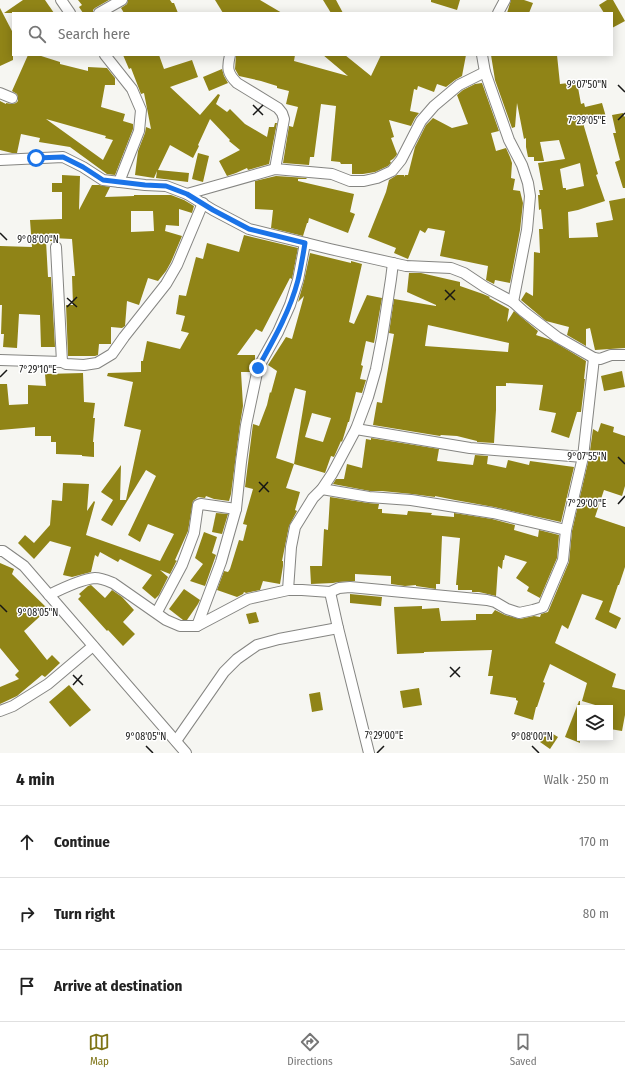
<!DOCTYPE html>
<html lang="en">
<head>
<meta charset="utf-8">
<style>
	:root { --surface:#fff; --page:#f2f2f2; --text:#222; --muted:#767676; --line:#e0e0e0; --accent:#7e7416 }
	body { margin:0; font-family:"Fira Sans Condensed",sans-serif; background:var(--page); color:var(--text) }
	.controls { position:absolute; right:12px; bottom:12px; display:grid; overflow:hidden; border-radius:0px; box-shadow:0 2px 10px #0003 }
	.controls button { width:36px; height:36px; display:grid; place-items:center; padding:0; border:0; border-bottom:1px solid var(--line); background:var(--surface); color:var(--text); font:20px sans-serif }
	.stop { position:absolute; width:12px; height:12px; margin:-9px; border:3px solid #1a73e8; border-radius:50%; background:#fff }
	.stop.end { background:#1a73e8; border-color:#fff; box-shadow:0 1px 4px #0008 }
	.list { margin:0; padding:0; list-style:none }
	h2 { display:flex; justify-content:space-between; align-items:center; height:52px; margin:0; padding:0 16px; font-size:17px }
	h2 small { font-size:13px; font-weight:400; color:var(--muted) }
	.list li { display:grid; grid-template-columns:26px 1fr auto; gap:12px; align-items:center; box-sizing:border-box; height:72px; padding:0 16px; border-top:1px solid var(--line) }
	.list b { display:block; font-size:15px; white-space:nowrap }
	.list em { font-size:13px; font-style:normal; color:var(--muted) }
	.icon { flex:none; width:22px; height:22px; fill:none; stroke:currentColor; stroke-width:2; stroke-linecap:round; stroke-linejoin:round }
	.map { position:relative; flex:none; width:625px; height:753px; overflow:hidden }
	.search { position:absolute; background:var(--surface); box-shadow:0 2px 10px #0003; left:12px; right:12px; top:12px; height:44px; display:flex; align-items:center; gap:10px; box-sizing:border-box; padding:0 14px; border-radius:0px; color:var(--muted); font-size:15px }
	.sheet { height:268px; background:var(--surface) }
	nav { display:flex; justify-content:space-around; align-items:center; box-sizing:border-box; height:56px; border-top:1px solid var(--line); background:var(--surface); font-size:11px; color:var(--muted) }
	nav a { display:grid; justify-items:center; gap:2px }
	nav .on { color:var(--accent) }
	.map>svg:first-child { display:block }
	.building { fill:#908417; fill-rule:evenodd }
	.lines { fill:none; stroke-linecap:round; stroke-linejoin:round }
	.minor-casing { stroke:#858582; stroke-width:12 }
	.minor { stroke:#fff; stroke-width:10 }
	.route { stroke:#1a73e8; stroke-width:5 }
	.ticks { fill:none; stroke:#171716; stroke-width:1.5 }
	.ticks-label { font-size:10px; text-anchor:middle; fill:#171716; stroke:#fff; stroke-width:3; stroke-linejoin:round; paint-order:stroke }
</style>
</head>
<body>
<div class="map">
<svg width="625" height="753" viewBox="0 0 625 753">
	<rect width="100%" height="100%" fill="#f6f6f2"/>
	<!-- building -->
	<g class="building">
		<polygon points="23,0 45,0 54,13 4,13"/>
		<polygon points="78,0 109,0 95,8 93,10 93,13 83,13 79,7 82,5"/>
		<polygon points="128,0 170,0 172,3 174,3 178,13 124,13 121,8 127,4"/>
		<polygon points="215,0 260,0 282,13 223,13"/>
		<polygon points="323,0 336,0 343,13 331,13"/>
		<polygon points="431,0 460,0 457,10 431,2"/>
		<polygon points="511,0 524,0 533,3 529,13 507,13"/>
		<polygon points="607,0 613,0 625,21 612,28 612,13 604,13 599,5"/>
		<polygon points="0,8 13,33 13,60 0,66"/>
		<path d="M28 55H38L60 62V64L88 71V67L107 68 115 78V85H105L101 107 125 114 123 121 133 124V129L115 175 107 174 70 147 39 142 40 138 21 134 17 153H12L0 150V101L6 104V103L12 104 16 103 18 101V98L17 94 12 91ZM46 119 106 136 105 138 113 140 103 160Z"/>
		<polygon points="123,55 159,55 164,69 192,60 198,77 170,87 200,115 218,94 220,95 216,104 227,112 230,109 245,124 267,137 269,127 274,127 275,123 277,123 269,164 248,170 247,168 236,173 227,176 219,161 240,150 229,141 230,140 210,119 198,145 199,146 193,158 170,145 158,170 189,173 188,182 156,178 157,171 154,178 135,175 138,151 145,133 146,127 151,129 144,93 141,94 131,68 129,69"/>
		<polygon points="236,55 295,55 294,61 348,76 323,55 345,55 371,76 381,55 466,55 462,76 455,80 446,87 437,84 434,92 418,86 417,90 414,89 410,111 419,113 415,118 411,126 389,120 394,137 391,138 397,154 396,156 393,159 390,161 391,163 388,166 375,172 363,174 352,174 352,164 341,164 340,162 331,161 336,106 321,104 314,157 310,157 309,165 283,163 289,126 293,127 298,107 286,104 289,91 277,88 277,86 261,81 239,76 235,69"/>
		<path d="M491 55H557L560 84 577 82 581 104 584 103 585 107 602 103 606 117 583 123 598 174 596 175 605 201 578 210 568 212 569 238 598 237 596 223 613 220 609 201 625 198V348L595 350 590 328 586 329V346L567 335 569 327 546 321 521 300 526 292 533 296 534 252 540 253 539 229H543L541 209 539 210 538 195H540L539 190H543L538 163 565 159 559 140 540 142 544 161H534V157H528L526 147V138L524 139 517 103 515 127 512 128 495 80ZM580 163 584 186 566 190V188H563L560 169Z"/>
		<polygon points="222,69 224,76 228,83 209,91 203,77"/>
		<polygon points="482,83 499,131 491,133 496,151 506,148 510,157 512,163 511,178 515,179 513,190 520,191 523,203 520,230 510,283 495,280 494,284 486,280 488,266 440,256 445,231 428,228 425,233 420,230 408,259 394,253 396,248 368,237 386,192 389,180 397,175 404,175 405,177 405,175 408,175 415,147 426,125 433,118 452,128 468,124 457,95 463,90 475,84"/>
		<polygon points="623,113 624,117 625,116 625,188 623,188 615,162 620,160 613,133 616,133 612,115"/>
		<polygon points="198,153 209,156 203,182 192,179"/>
		<path d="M62 175 80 176 79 210 92 185H99L110 187 105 197 134 196V195H171L184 200 194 206 192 213 179 209V226L166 225 165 231 182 236 171 262 166 271 158 281 148 278 139 305 127 301 125 326 122 328 111 327V344H99L98 355 95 356H68L66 305H73L72 276H75L72 239 52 238V241H46L48 277H51L55 347H41L40 315 19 314 17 348 3 347 4 334H1L2 305H0V246L32 247 30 220 62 219V192H52V183H62ZM131 211H153L154 231 131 232Z"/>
		<polygon points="276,176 307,178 306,179 298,179 298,181 354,194 350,212 355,214 348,233 309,218 308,223 307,223 303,236 271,228 273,210 255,209 255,181"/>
		<polygon points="244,235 298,248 292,279 290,278 262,332 256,329 237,355 255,355 255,361 252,366 250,372 241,372 243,406 240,424 231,494 229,501 214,499 206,496 205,498 198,497 197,498 193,501 188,531 175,560 177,561 176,562 170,574 160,570 168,577 159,595 155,599 142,588 152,575 120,559 118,562 100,552 98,557 95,555 91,572 72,577 63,575 71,547 50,541 34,559 18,543 25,535 34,543 50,525 52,500 62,501 63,483 89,484 87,511 94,501 95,502 86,535 160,561 174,534 148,524 140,542 128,535 156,476 146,470 112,526 101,520 113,500 101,492 121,465 120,500 126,500 141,430 124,426 133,382 107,376 108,373 141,372 141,361 143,361 147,341 180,349 189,333 181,331 185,316 176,314 179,295 186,296 196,257 203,259 207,243 239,252"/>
		<path d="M310 253 351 263V261L362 264 349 322 354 324 367 295 382 298 374 343 366 341 361 365 363 366 360 379 366 380 362 393 356 392 349 422H348L342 442 341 441 334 457 331 456 325 473 294 464 306 391 295 388 276 458 294 464 286 488 300 492 295 510 297 511 289 526 282 561H283V566L280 584 263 581 260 590 246 593 244 592 243 594 237 597 217 590 224 571 228 572 230 569 239 540 243 541 247 525 243 524 253 489 245 487 253 424 259 426 267 405 270 392 271 393 277 371 268 365 286 337 292 339 304 296 298 302 304 281ZM312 413 331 418 323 442 305 437Z"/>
		<path d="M409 273H421L460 282V286L483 294 490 297 489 298 509 309 507 322 514 311 538 331 536 335 551 340 586 361 584 379H585L581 412H577L569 438 551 432 556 413 539 410 543 385 506 383V386H496V410L494 443 477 442V441L457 436 441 435 440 436 373 425 377 402 382 403 394 334 389 333 394 299 436 306V305L407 292ZM428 325 509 343 508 352 425 346Z"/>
		<polygon points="622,371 625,387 604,391 601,376"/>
		<polygon points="83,373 84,402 95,403 93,418 95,418 93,442 94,442 94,457 82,456 82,455 56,454 56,442 51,442 51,436 35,436 35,427 0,430 0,384 7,384 9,405 28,404 28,385 46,386 45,374"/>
		<polygon points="601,423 614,427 613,432 625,436 625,486 622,496 604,490 595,517 625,527 625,567 619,585 618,585 609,612 621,618 616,629 595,619 603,601 582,594 568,629 562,625 555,643 616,674 612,687 625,690 625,715 622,731 610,729 613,710 610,710 610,708 605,708 582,701 587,683 550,664 543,682 545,683 537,707 536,707 533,720 514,714 518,701 516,700 516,698 490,694 493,676 488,676 492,650 424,652 424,653 397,654 394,607 422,606 422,609 439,608 441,621 476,620 476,614 492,614 495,610 505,615 520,619 534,616 540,617 541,614 548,612 569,562 572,531 589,458 593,429 598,432"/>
		<polygon points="371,438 439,449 437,461 473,465 475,455 488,456 487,464 506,468 508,460 529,465 530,461 574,467 561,522 494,507 455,500 435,496 435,497 412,494 382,491 370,491 333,484 336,479 344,479 347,464 362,468 366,439 371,440"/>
		<polygon points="330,497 368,503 379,504 378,509 382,509 382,513 407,515 408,511 432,513 431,515 454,517 454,513 492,519 515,525 514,530 538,537 539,530 559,535 557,558 540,598 527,591 529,587 516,578 527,562 505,555 504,560 503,560 502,569 498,566 496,596 479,592 472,592 472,590 458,590 458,585 456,585 460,538 442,536 440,584 436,584 436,589 416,586 416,585 405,586 391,584 391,576 355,574 355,581 338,582 333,583 311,584 310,566 322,566 324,529 328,530"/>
		<polygon points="216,513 228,514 222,534 212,532"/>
		<polygon points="204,532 217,537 212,553 216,555 205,586 190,581 203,564 195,558"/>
		<polygon points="0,563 14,569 12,574 48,609 24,631 47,660 52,655 60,663 45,677 42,675 17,696 0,704 0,687 19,679 15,675 19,671 0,648"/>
		<polygon points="91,585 105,598 112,590 122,597 134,610 123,622 135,634 123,646 108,630 107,631 78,599 81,596 79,594 88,586"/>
		<polygon points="184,589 200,600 198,604 187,620 183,620 169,609"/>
		<polygon points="350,594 382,597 381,606 350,603"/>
		<polygon points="256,612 259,622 249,624 246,614"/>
		<polygon points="69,685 91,710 70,727 49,702"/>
		<polygon points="419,688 422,705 403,708 400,691"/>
		<polygon points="320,692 323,710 312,712 309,694"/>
		<polygon points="579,701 580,701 580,743 565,737"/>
		<polygon points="548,731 558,737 550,749 540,742"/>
	</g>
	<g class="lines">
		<!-- minor casing -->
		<g class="minor-casing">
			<g id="minor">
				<polyline points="61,0 70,13"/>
				<polyline points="99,13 122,0"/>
				<polyline points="498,13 505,0"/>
				<polyline points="105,55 132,89 141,110 139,131 119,182"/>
				<path d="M230 55C227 68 227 73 237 83L278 108 282 113 284 119 275 169"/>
				<polyline points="482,55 485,72 509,140 522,165 528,183 530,196 527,230 513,302"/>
				<polyline points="0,93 12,98"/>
				<polyline points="0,160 63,157 83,167 103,180 145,185 166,186 187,194 213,210 249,229 330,249 406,266 451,268 464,273 485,287 513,302 523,311 557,337 594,358 600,359 611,355 625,355"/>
				<polyline points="187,194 275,169 332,174 350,181 364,181 377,178 392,171 401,160 421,121 434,106 459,85 485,72"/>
				<polyline points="56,247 62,362"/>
				<polyline points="0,360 62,362 66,364 84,365 97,363 112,354 124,337 166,284 177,265 203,203"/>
				<polyline points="356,429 470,448 583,457"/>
				<polyline points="322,489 369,497 411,500 493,513 566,530"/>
				<polyline points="0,551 3,551 24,566 186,753"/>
				<polyline points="288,590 291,547 295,527 313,498 322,489 332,474 356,429 368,397 376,369 382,338 391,279 393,263"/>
				<polyline points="330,592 338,628 369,753"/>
				<path d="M49 595C61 589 81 579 95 578 101 578 108 581 113 583L166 620 180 626H197L248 599 288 590H302L330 592 339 588 350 587 487 600 495 602 507 609 519 613 533 610 543 607 563 560 566 530 583 457 594 358"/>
				<polyline points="157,612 182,565 194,533 198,505 201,504 236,509"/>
				<polyline points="197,626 221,562 236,509 241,462 246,425 258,368 278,332 290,305 298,280 305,243"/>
				<polyline points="0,711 13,706 48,684 93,646"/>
				<polyline points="176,741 224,672 237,659 257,645 279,639 338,628"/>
			</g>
		</g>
		<!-- minor -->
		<use href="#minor" class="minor"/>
	</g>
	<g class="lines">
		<!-- route -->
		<path class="route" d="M36 158 63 157 83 167 103 180 145 185 166 186 187 194 213 210 249 229 305 243C303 255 301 268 298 280 290 311 274 339 258 368"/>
	</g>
	<!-- ticks -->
	<path class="ticks" d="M618 85 625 92M253 105 263 115M253 115 263 105M618 120 625 113M0 233 7 240M445 290 455 300M67 298 77 307M445 300 455 290M67 307 77 297M0 377 7 370M618 457 625 464M259 482 269 492M259 492 268 482M618 504 625 496M0 605 7 612M450 667 460 677M73 675 83 685M450 677 460 667M73 685 82 675M146 746 153 753M532 746 539 753M377 753 384 746"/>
	<g class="ticks-label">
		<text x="587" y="88">9°07'50"N</text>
		<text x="587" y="124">7°29'05"E</text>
		<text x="38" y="243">9°08'00"N</text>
		<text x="38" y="373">7°29'10"E</text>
		<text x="587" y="460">9°07'55"N</text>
		<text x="587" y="507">7°29'00"E</text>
		<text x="38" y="616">9°08'05"N</text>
		<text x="384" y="739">7°29'00"E</text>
		<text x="146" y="740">9°08'05"N</text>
		<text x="532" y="740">9°08'00"N</text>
	</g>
</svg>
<div class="controls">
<button><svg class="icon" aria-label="layers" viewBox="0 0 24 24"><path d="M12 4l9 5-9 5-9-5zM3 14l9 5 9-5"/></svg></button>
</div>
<div class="stop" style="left:36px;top:158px"></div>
<div class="stop end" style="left:258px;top:368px"></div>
<div class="search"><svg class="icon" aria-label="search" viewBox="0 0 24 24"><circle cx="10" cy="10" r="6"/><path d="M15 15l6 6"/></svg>Search here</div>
</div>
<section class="sheet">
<h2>4 min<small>Walk · 250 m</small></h2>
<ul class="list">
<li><svg class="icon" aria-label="ahead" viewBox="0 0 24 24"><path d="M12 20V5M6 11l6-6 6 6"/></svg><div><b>Continue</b></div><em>170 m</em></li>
<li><svg class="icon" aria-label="right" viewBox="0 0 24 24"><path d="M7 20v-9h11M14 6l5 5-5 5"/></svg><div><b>Turn right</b></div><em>80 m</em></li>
<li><svg class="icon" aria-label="arrive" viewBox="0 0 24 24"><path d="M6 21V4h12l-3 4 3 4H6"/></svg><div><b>Arrive at destination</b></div></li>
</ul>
</section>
<nav>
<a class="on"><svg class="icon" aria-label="map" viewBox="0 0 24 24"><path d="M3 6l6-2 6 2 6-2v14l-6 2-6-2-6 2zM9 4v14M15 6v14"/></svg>Map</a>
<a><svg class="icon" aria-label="directions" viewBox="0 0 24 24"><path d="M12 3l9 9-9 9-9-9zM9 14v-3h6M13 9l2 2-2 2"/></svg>Directions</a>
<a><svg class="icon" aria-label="saved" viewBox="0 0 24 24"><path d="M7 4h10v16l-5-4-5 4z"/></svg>Saved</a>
</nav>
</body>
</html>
